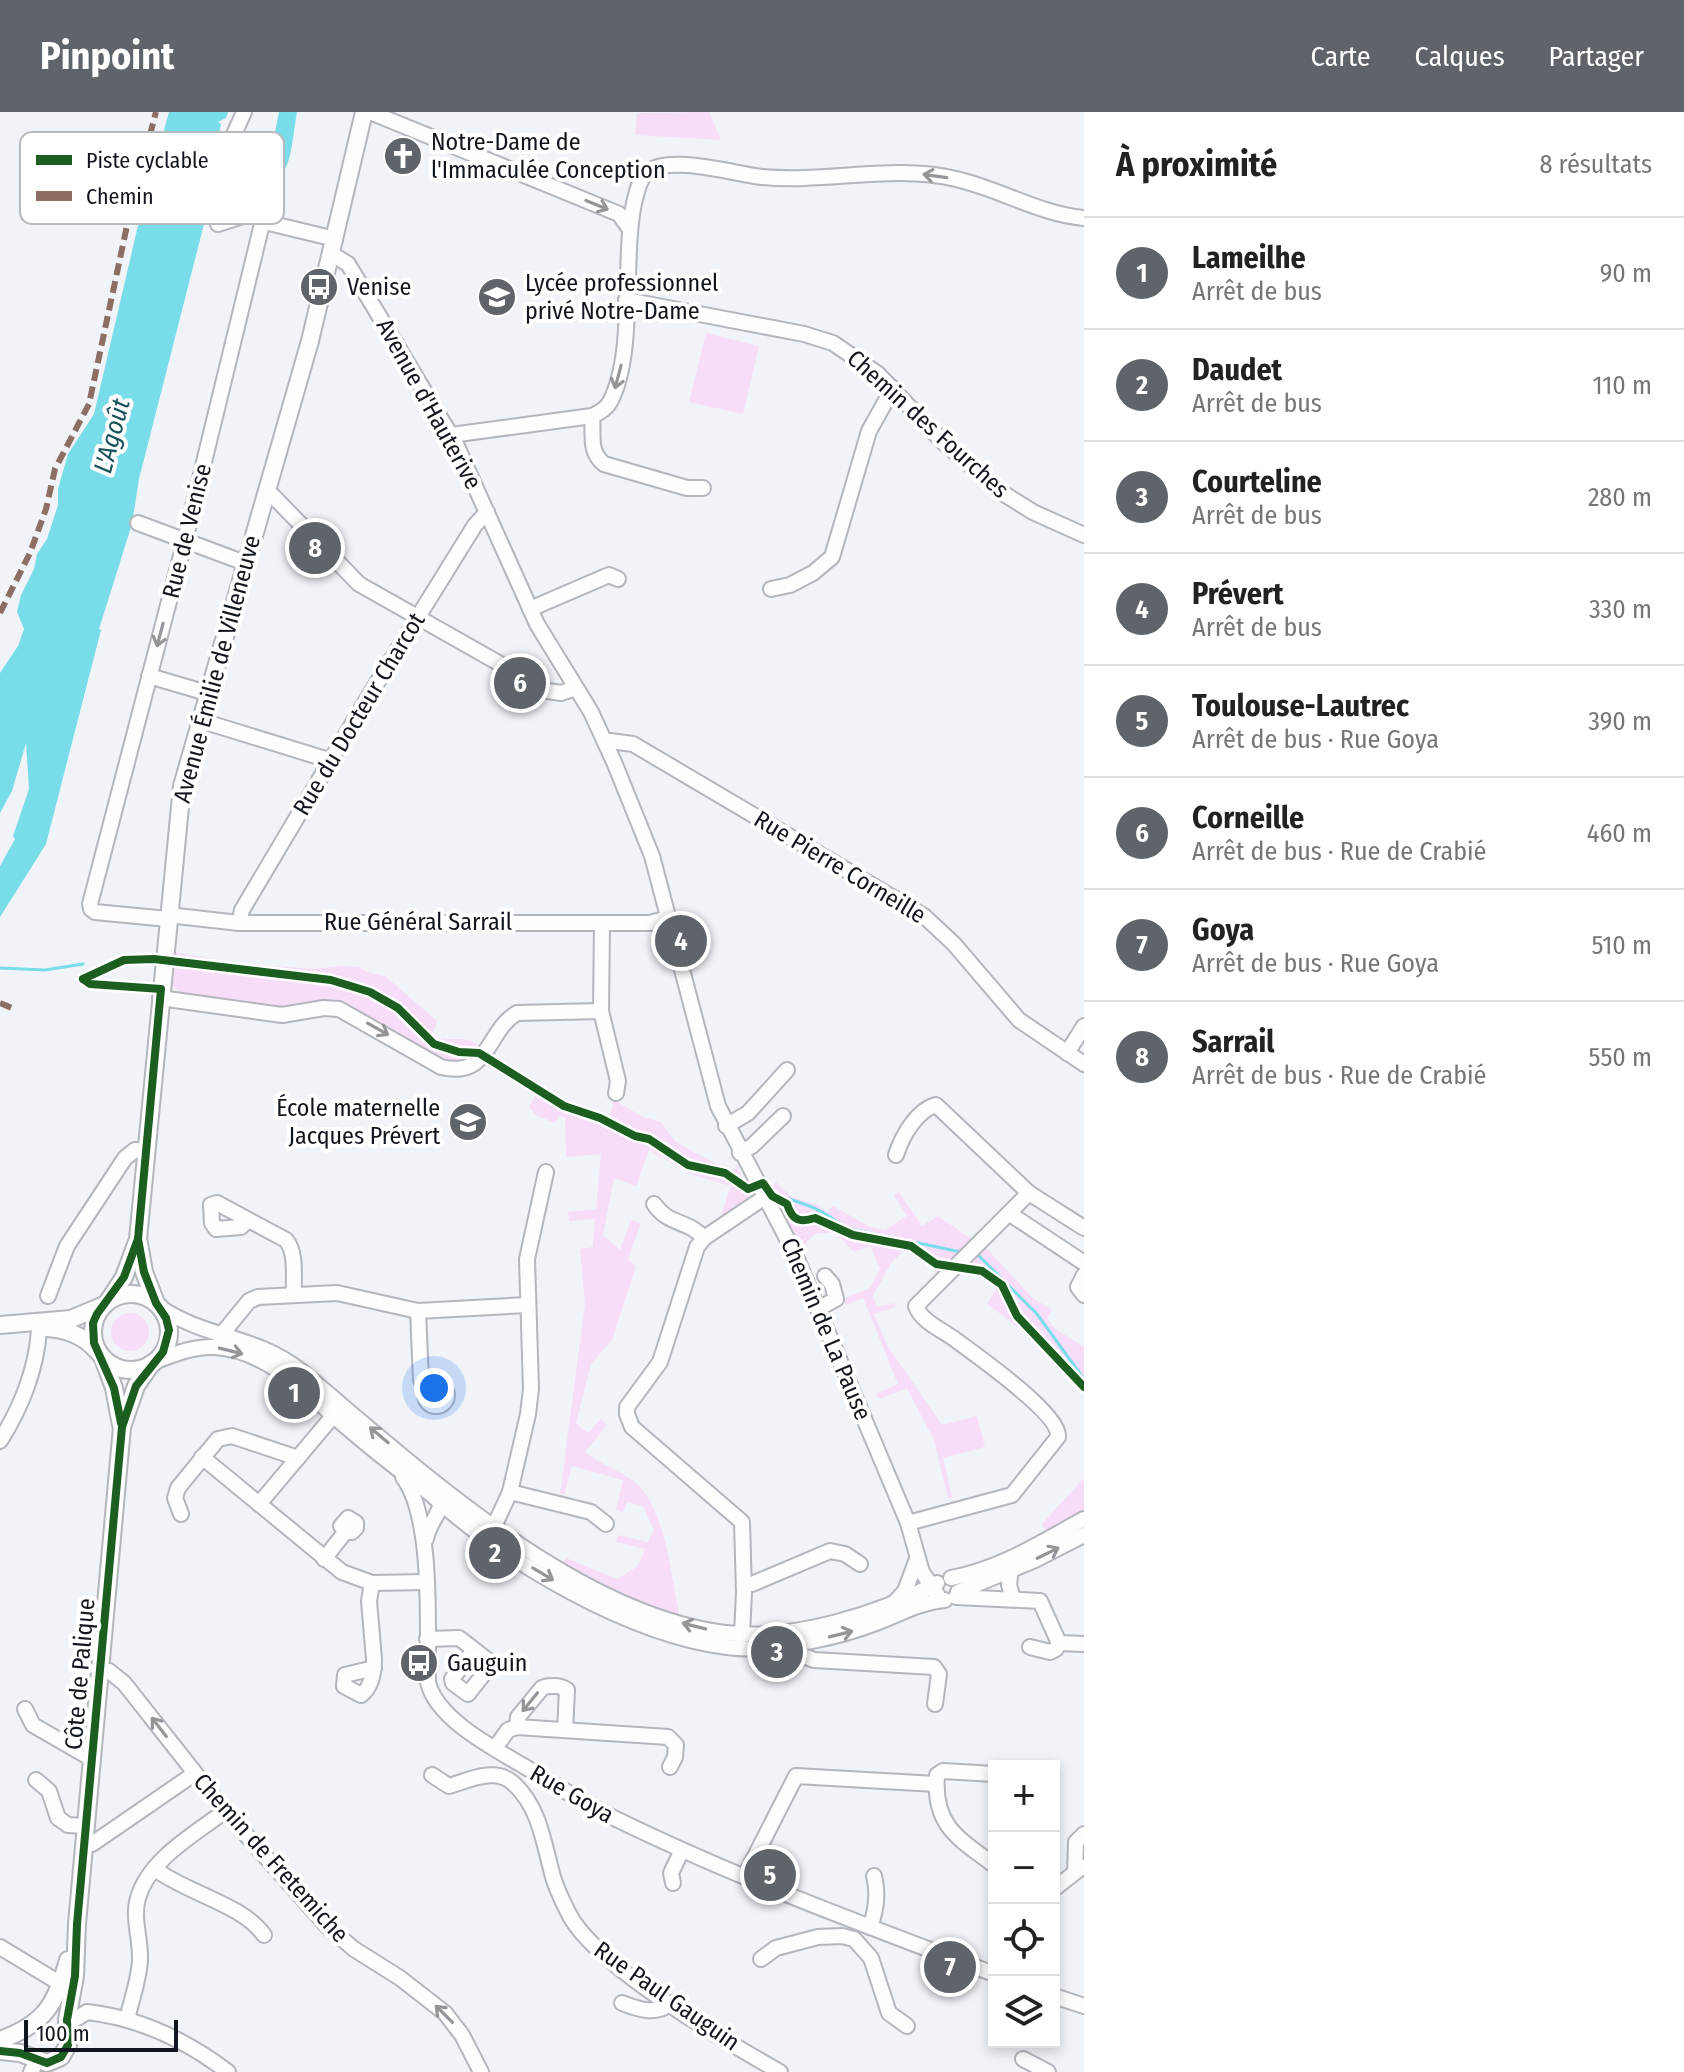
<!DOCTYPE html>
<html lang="fr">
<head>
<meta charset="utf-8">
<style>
	:root { --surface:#fff; --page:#f2f2f2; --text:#222; --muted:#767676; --line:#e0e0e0; --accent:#5f636a }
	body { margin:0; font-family:"Fira Sans Condensed",sans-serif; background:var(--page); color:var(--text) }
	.controls { position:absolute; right:24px; bottom:24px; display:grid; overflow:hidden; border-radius:0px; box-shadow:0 4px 12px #0003 }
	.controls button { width:72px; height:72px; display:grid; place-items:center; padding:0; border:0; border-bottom:2px solid var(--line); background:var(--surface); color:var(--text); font:40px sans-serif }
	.scale { position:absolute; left:24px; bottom:20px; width:154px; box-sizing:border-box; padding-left:8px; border:4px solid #11151e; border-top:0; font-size:22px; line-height:28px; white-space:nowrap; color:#11151e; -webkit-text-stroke:6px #fff; paint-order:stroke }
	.you { position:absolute; left:434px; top:1276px; width:28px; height:28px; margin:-20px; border:6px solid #fff; border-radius:50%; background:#1a73e8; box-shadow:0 0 0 12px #1a73e833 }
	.badge { display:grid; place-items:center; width:52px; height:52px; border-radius:50%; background:var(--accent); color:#fff; font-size:26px; font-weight:700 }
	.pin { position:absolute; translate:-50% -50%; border:4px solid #fff; box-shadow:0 2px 8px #0006 }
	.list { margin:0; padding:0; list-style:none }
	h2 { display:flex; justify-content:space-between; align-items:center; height:104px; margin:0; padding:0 32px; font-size:34px }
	h2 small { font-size:26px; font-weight:400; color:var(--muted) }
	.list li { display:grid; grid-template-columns:52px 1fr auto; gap:24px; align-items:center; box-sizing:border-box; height:112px; padding:0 32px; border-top:2px solid var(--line) }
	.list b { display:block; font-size:30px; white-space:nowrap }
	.list p { margin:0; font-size:26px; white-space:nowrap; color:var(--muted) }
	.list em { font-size:26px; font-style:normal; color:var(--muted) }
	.icon { flex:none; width:44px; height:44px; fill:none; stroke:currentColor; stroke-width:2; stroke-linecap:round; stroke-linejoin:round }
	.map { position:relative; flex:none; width:1084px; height:1960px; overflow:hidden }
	header { display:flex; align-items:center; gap:48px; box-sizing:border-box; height:112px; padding:0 40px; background:var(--accent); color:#fff }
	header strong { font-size:38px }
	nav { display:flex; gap:44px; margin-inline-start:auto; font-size:28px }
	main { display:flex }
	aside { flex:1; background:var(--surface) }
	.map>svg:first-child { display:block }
	.green { fill:#f8ddf9 }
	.water { fill:#79dde9 }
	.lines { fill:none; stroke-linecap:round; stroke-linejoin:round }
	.stream { stroke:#79dde9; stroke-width:3 }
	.minor-casing { stroke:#b4b6bd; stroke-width:18 }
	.major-casing { stroke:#b4b6bd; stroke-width:20 }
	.minor { stroke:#fdfdfe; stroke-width:14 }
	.major { stroke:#fdfdfe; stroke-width:16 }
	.quiet { stroke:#8d6e63; stroke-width:6; stroke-dasharray:12 6; stroke-linecap:butt }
	.cycleway-casing { stroke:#fff; stroke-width:13 }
	.cycleway { stroke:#1b5e20; stroke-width:8 }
	.oneway { stroke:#939599 }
	.labels { text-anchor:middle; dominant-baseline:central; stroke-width:8; stroke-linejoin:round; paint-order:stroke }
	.poi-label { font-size:24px; fill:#11151e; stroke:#fff; text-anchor:start }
	.street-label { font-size:24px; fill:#11151e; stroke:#fff }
	.water-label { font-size:26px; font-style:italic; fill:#175258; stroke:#fff }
	.key { fill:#fff; stroke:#b8b9bc; stroke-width:2 }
	.key-label { font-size:22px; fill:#11151e }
</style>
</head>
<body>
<header>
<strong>Pinpoint</strong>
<nav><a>Carte</a><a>Calques</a><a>Partager</a></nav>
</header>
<main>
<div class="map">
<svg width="1084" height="1960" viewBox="0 0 1084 1960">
	<rect width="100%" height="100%" fill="#f0f3f8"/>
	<!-- green -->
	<g class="green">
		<polygon points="709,0 721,28 635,23 637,1"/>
		<polygon points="706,221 759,234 743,302 689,290"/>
		<path d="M174 840 209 846 212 850 315 857 341 854 359 855 367 860 385 864 437 909 432 924C453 932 460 921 481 934 469 947 461 952 443 948L352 897 272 895 180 880 171 872Z"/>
		<path d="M493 943 533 973 565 992 609 1007 614 988 643 1005 661 1010 675 1029 708 1048 733 1058 737 1054 749 1083 747 1088 720 1106 731 1074 693 1063 649 1038 636 1074 614 1066 603 1123 620 1138 631 1108 641 1111 628 1147 636 1154 612 1228 591 1252 576 1311 588 1321 601 1307 607 1313 585 1340C601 1353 621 1358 637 1372 665 1397 671 1464 679 1500L678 1505 617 1482 563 1452 566 1446 617 1467 638 1454 645 1437 616 1430 618 1423 648 1430 654 1418 643 1394 627 1390 623 1400 616 1398 623 1368 572 1354 564 1383 560 1382 585 1192 580 1137 593 1135 595 1107 569 1109 568 1100 596 1097 601 1042 566 1045 565 1005 559 1004 555 1011 536 1003 529 995 536 982 488 951Z"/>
		<polygon points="776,1070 790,1084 818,1093 827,1100 833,1094 870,1115 885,1118 907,1104 894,1083 899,1080 922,1114 938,1104 971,1127 937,1161 915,1139 902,1140 891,1151 873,1184 877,1195 895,1191 896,1195 874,1202 887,1233 942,1313 977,1304 985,1335 943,1346 952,1385 948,1386 934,1328 907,1276 879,1287 876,1282 898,1272 863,1186 846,1193 843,1187 870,1176 880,1157 870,1134 854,1140 835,1120 814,1122 801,1137 773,1086 771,1076"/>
		<polygon points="986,1136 1033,1186 1052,1198 1047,1206 1054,1216 1084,1235 1084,1281 1033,1226 987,1192 997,1176 983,1162 964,1160"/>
		<circle cx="130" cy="1220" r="19"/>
		<polygon points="1084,1366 1084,1401 1047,1421 1042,1412"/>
	</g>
	<!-- water -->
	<path class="water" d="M169 0H228L226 6 218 10 221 12 207 86H227L267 61 279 0H297C294 16 293 34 288 50 276 86 238 104 204 112L139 367 132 412 99 517 101 518 46 732 0 805V754L15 727 13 724 29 677 26 631 12 679 0 701V561L18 534 24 517 17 500 21 483 34 457 37 442 47 427 58 393V377L68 342 94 302 140 105Z"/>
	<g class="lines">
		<!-- stream -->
		<g class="stream">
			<polyline points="0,856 45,858 83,852"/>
			<path d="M780 1084C802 1091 826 1098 842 1115L961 1140"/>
			<polyline points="978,1143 1037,1202 1084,1267"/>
		</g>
		<!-- minor casing -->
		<g class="minor-casing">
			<g id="minor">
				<polyline points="370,0 619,102 629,116"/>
				<polyline points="212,86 214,67 244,0"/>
				<polyline points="218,112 255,100 264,111"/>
				<polyline points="332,142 348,152 456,332 537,512 591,600 614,650 652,744 718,994 794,1140 908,1411 922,1460 937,1482"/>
				<polyline points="626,188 804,222 833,231 878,262 944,331 1001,380 1033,400 1084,423"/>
				<path d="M592 304C594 322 588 339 604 352L687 376H703"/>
				<path d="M451 323 592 304C599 301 606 297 610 290 636 241 622 149 634 91 637 80 639 66 649 59 671 43 735 62 762 65 827 71 893 52 956 67 1000 77 1039 102 1084 106"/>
				<polyline points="266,382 273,384 359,472 548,579 561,581 576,576"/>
				<polyline points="138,411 245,451"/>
				<polyline points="771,477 790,473 813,461 832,445 869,319 893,276"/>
				<polyline points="530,497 609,463 618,467"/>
				<polyline points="149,564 207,581"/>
				<polyline points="199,608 332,649"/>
				<polyline points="606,632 610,629 633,632 924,804 954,832 1019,908 1084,952"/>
				<polyline points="168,803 239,811 650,811 668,806"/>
				<polyline points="168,807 95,800 91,797 90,792 185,428 261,116 264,111 269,111 335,127"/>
				<polyline points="239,811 242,798 369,584 475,413 487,400"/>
				<polyline points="602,812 601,899 618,969 616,981"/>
				<path d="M160 886 282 903 324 896 339 897 441 955C490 967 486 919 517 901L601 899"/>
				<polyline points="1067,941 1084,914"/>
				<polyline points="726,1014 748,1001 787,958"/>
				<polyline points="740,1041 752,1034 783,1004"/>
				<path d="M896 1043C902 1024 917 998 936 993L1029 1081 1084 1116"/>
				<path d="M654 1092C669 1114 687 1107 704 1126"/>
				<polyline points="1010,1102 1084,1151"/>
				<path d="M248 1108 241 1115 216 1117 212 1111 211 1093 217 1091 286 1128C297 1141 293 1165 294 1182"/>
				<polyline points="1084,1163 1078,1175 1084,1183"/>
				<polyline points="48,1184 67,1134 125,1046 135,1038 146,1039"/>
				<path d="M161 1196C208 1227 255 1223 301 1259 415 1354 574 1503 726 1521 792 1529 880 1502 937 1471"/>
				<polyline points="818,1197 836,1187 832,1172 825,1164"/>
				<polyline points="418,1199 421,1268 427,1276"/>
				<polyline points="222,1222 249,1189 258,1185 337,1181 418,1199 527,1193"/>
				<path d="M156 1249C175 1242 194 1234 215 1235 269 1238 312 1286 350 1318 377 1341 404 1362 432 1383 504 1449 629 1523 727 1535 755 1539 784 1534 812 1529 833 1525 855 1519 876 1511 900 1502 920 1490 945 1488"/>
				<circle cx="436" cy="1283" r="11"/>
				<path d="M0 1329C21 1296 37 1256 39 1217"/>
				<polyline points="202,1345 342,1460 372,1471 426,1470"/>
				<path d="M403 1365C434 1406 427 1518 428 1570 436 1607 495 1637 527 1656 556 1673 585 1692 616 1707 739 1767 867 1814 994 1862"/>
				<polyline points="510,1380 591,1400 606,1412"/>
				<polyline points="259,1392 333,1304"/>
				<polyline points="181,1402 175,1386 178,1376 218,1327 232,1324 298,1346"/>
				<path d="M908 1411 1012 1383 1058 1325C1061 1302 973 1241 953 1226 940 1217 921 1209 916 1194L1029 1081"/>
				<polyline points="490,1423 510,1380 528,1302 531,1277 527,1147 546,1060"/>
				<path d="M426 1427C429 1410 442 1401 442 1384"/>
				<polyline points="324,1447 346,1419 352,1420 356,1416 356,1411 348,1406 341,1414 346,1419"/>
				<polyline points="1011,1456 1009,1473 1013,1487"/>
				<path d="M951 1466C998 1458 1042 1430 1084 1407"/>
				<path d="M372 1471 369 1489 374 1547C374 1560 372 1575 361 1583L344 1574 345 1563 374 1556"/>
				<polyline points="744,1472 752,1472 830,1439 845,1442 860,1452"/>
				<polyline points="958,1480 1035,1448 1084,1423"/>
				<polyline points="956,1485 1040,1489 1059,1531 1084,1532"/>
				<polyline points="894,1491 905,1479 917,1447"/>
				<polyline points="742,1522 744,1480 742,1410 632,1315 627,1302 627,1295 660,1250 697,1135 704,1126 765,1085"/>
				<polyline points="427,1527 459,1526 463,1529 490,1550 490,1554 468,1582 453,1571 452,1567 474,1538"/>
				<polyline points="799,1531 801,1543 814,1548 934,1555 939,1562 935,1592"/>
				<polyline points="1030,1535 1050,1540 1056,1537 1059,1531"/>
				<polyline points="100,1558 109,1559 124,1571 225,1699 327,1814 354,1837 400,1866 445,1901 462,1923 481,1960"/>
				<polyline points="777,1559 793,1551 801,1543"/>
				<polyline points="25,1597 33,1613 85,1643 92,1644"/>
				<path d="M517 1615 518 1605 542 1576C548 1573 561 1573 567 1578L565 1618"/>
				<polyline points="495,1636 508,1618 517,1615 668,1625 676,1633 675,1645 670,1655"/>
				<path d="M994 1662 943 1659 937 1663C933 1714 958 1726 994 1753"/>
				<path d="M432 1663 449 1674C469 1668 495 1655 513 1671 540 1695 544 1733 553 1765 557 1779 564 1792 570 1804 599 1856 727 1930 780 1960"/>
				<polyline points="36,1668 49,1679 58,1706 68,1713 86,1714"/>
				<polyline points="85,1731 92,1732 191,1664 192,1657"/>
				<path d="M155 1757C186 1781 242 1792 264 1823"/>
				<polyline points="1075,1760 1076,1730 1084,1722"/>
				<polyline points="745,1764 796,1664 936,1672"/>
				<polyline points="673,1771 671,1761 682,1738"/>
				<polyline points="1054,1777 1082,1755"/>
				<path d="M870 1815C876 1799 878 1780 874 1764"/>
				<polyline points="0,1835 61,1872"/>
				<polyline points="761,1847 776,1836 818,1825 842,1824 854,1827 871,1846 889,1901 907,1914"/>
				<polyline points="1054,1884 1084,1894"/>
				<path d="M622 1891C637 1897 657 1904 670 1891"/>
				<path d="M127 1908C131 1888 139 1869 140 1848 141 1827 132 1806 138 1786 149 1747 195 1722 225 1699"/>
				<path d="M67 1917 74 1908 87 1900C140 1906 186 1928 228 1960"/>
				<polyline points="1023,1947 1048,1960"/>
				<polyline points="31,1960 37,1949"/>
			</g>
		</g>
		<!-- major casing -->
		<g class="major-casing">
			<g id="major">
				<polyline points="139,1131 144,1160 156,1191"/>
				<circle cx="131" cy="1220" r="38"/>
				<polyline points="109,1188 124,1165 138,1127 182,674 310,229 364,0"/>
				<polyline points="0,1213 71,1207 102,1194"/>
				<path d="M43 1216C63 1216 84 1223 97 1239"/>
				<polyline points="103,1246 114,1276 121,1313"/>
				<path d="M0 1928C45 1912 56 1892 68 1848"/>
				<polyline points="0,1939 20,1941 47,1951 61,1945 68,1933 67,1908 75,1864 77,1812 122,1315 136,1274 152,1251"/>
			</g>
		</g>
		<!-- minor -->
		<use href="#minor" class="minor"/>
		<!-- major -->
		<use href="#major" class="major"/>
		<!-- quiet -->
		<g class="quiet">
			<polyline points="0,501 30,441 46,397 55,357 89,292 131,95 156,0"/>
			<polyline points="0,891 12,896"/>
		</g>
		<!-- cycleway casing -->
		<g class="cycleway-casing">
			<g id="cycleway">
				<path d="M83 867 124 848 154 847 331 868 370 880 398 896 434 932 459 940 479 941 564 994 600 1006 635 1024 649 1027 688 1053 725 1061 748 1077 763 1071 772 1084 787 1092C792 1108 799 1111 815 1106L853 1123 911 1134 936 1152 982 1159 1002 1173 1017 1204 1084 1275"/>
				<polyline points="83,867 90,872 161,877 138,1127 124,1165 97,1202 93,1211 94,1231 114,1276 121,1311"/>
				<polyline points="0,1939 20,1941 47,1951 61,1945 68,1933 67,1908 75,1864 77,1812 122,1315 136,1274 163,1240 169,1218 166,1206 156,1191 144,1160 138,1127"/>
			</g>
		</g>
		<!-- cycleway -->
		<use href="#cycleway" class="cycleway"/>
	</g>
	<!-- one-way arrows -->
	<defs><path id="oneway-shaft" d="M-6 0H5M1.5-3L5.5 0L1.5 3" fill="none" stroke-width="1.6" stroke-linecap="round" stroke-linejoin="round" transform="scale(2)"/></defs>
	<g class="oneway">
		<use href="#oneway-shaft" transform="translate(935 64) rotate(-172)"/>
		<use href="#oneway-shaft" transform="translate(597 93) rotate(22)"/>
		<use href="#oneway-shaft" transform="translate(618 265) rotate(105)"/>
		<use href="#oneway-shaft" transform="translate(160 523) rotate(105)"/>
		<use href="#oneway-shaft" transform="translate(378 917) rotate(29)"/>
		<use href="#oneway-shaft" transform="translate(231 1239) rotate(14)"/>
		<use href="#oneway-shaft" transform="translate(379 1323) rotate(-140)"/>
		<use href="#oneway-shaft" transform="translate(1048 1441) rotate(-26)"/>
		<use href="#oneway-shaft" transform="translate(543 1462) rotate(31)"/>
		<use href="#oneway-shaft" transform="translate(694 1514) rotate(-166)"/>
		<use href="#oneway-shaft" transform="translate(841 1522) rotate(-14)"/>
		<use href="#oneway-shaft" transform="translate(530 1590) rotate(129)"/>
		<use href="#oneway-shaft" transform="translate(159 1615) rotate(-128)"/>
		<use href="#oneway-shaft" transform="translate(444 1902) rotate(-135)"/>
	</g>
	<!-- icons -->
	<defs>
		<g id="church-disc" transform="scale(2)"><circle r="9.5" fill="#5f636a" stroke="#fff"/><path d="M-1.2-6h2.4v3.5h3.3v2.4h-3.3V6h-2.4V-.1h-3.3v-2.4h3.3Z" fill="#fff"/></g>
		<g id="bus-disc" transform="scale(2)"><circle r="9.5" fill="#5f636a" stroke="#fff"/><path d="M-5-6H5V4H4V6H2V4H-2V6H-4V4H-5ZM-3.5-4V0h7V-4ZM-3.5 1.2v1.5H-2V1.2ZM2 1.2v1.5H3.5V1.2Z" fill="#fff"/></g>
		<g id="school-disc" transform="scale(2)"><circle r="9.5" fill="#5f636a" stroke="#fff"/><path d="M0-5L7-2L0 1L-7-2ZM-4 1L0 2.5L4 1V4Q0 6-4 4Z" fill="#fff"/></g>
	</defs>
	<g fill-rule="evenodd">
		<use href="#church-disc" x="403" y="44"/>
		<use href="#bus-disc" x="319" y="175"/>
		<use href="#school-disc" x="497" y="185"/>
		<use href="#school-disc" x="468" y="1010"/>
		<use href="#bus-disc" x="419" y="1551"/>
	</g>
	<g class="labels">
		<!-- poi labels -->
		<g class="poi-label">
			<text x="431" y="30">Notre-Dame de<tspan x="431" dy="28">l'Immaculée Conception</tspan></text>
			<text x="525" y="171">Lycée professionnel<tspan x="525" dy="28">privé Notre-Dame</tspan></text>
			<text x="347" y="175">Venise</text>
			<text x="440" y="996" text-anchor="end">École maternelle<tspan x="440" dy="28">Jacques Prévert</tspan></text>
			<text x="447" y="1551">Gauguin</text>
		</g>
		<!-- street labels -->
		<g class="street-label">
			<text transform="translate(429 292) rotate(61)">Avenue d'Hauterive</text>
			<text transform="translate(928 312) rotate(42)">Chemin des Fourches</text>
			<text transform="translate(187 419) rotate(-76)">Rue de Venise</text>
			<text transform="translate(217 557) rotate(-75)">Avenue Émilie de Villeneuve</text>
			<text transform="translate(359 602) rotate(-59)">Rue du Docteur Charcot</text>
			<text transform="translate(840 755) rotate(31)">Rue Pierre Corneille</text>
			<text x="418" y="810">Rue Général Sarrail</text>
			<text transform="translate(826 1217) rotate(67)">Chemin de La Pause</text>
			<text transform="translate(80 1562) rotate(-85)">Côte de Palique</text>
			<text transform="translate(572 1682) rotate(30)">Rue Goya</text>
			<text transform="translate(271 1746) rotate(48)">Chemin de Fretemiche</text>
			<text transform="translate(667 1884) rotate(35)">Rue Paul Gauguin</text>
		</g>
		<!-- water labels -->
		<g class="water-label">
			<text transform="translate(112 324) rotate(-75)">L'Agoût</text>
		</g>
	</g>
	<!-- legend -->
	<rect x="20" y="20" width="264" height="92" rx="12" class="key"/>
	<rect x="36" y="43" width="36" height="10" fill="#1b5e20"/>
	<rect x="36" y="79" width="36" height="10" fill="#8d6e63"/>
	<g class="key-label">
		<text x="86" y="56">Piste cyclable</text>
		<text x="86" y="92">Chemin</text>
	</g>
</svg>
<div class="controls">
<button>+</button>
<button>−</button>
<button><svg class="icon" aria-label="locate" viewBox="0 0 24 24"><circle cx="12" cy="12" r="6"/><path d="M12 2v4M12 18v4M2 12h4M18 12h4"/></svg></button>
<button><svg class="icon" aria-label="layers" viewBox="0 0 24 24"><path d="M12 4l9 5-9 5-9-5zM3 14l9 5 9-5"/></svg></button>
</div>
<div class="scale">100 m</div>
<div class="you"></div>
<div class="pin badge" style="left:294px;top:1281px">1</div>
<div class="pin badge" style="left:495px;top:1441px">2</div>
<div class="pin badge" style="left:777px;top:1540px">3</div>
<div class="pin badge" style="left:681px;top:829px">4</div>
<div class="pin badge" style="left:770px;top:1763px">5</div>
<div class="pin badge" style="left:520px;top:571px">6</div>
<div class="pin badge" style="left:950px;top:1855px">7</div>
<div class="pin badge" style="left:315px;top:436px">8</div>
</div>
<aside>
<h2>À proximité<small>8 résultats</small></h2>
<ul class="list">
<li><span class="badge">1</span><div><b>Lameilhe</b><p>Arrêt de bus</p></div><em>90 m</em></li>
<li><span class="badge">2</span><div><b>Daudet</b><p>Arrêt de bus</p></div><em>110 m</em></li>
<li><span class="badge">3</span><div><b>Courteline</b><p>Arrêt de bus</p></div><em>280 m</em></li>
<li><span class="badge">4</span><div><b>Prévert</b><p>Arrêt de bus</p></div><em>330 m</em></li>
<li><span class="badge">5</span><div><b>Toulouse-Lautrec</b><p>Arrêt de bus · Rue Goya</p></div><em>390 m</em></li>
<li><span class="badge">6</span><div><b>Corneille</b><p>Arrêt de bus · Rue de Crabié</p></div><em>460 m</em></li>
<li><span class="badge">7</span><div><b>Goya</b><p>Arrêt de bus · Rue Goya</p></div><em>510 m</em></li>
<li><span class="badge">8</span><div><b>Sarrail</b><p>Arrêt de bus · Rue de Crabié</p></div><em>550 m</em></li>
</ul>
</aside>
</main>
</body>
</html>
